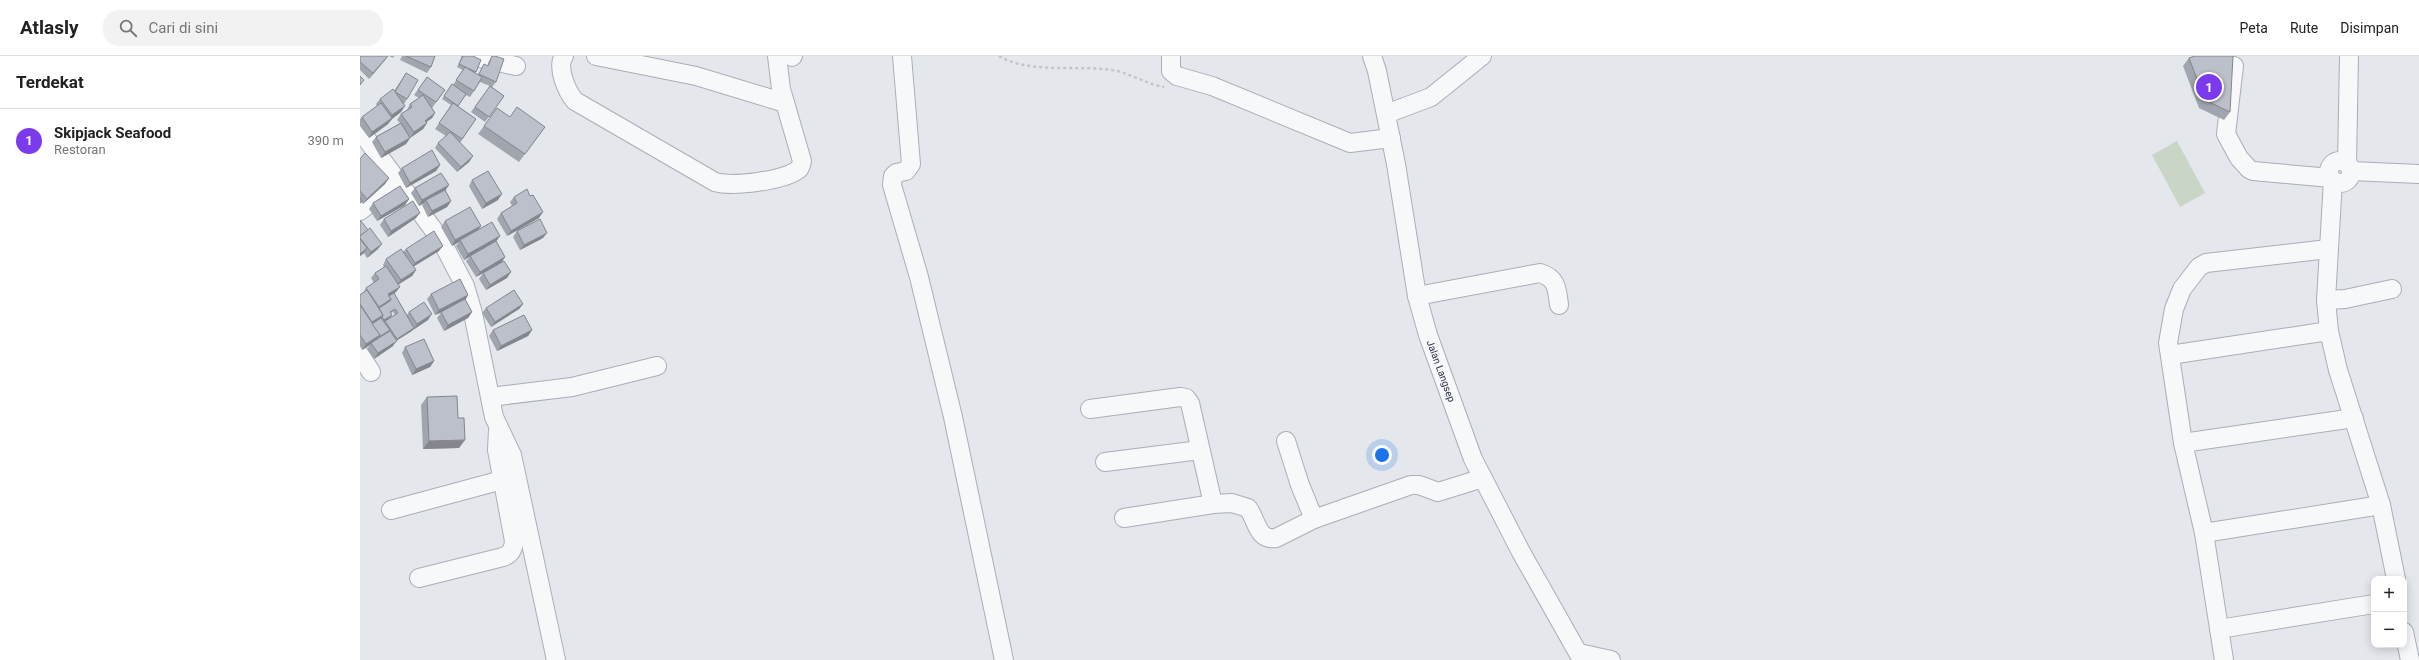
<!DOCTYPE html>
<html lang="id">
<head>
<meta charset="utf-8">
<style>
	:root { --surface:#fff; --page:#f2f2f2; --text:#222; --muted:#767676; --line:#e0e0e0; --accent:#7c3aed }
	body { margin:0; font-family:Roboto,sans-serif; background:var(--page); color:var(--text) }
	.controls { position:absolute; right:12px; bottom:12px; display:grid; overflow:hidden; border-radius:8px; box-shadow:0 2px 10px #0003 }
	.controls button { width:36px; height:36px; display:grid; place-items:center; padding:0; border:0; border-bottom:1px solid var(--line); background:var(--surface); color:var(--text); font:20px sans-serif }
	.you { position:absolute; left:1022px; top:399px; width:14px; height:14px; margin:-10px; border:3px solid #fff; border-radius:50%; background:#1a73e8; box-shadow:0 0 0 6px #1a73e833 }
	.badge { display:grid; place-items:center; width:26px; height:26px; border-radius:50%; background:var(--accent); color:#fff; font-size:13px; font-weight:700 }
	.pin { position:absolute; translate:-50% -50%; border:2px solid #fff; box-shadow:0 1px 4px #0006 }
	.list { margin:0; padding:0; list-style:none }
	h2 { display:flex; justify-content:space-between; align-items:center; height:52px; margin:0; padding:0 16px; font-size:17px }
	h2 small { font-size:13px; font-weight:400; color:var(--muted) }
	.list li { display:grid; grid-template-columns:26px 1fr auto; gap:12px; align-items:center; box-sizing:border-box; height:64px; padding:0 16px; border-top:1px solid var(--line) }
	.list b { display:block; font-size:15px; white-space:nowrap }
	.list p { margin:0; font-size:13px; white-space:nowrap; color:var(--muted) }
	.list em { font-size:13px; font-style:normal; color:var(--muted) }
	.icon { flex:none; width:22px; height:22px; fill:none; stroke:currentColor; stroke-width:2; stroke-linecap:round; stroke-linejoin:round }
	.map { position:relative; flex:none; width:2059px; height:604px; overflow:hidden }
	header { display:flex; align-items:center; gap:24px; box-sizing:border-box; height:56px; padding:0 20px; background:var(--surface); border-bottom:1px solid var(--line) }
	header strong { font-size:19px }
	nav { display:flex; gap:22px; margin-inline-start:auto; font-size:14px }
	.search { width:280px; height:36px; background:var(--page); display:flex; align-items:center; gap:10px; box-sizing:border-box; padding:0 14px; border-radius:16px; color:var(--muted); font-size:15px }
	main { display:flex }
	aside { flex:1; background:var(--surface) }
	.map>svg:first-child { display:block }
	.green { fill:#c9d6c5 }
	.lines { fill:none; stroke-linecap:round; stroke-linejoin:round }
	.minor-casing { stroke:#a9aeb7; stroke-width:20 }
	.path { stroke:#c2c5cb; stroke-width:2.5; stroke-dasharray:3 3; stroke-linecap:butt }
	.minor { stroke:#f7f8fa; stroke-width:18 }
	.wall { fill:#a1a5ae; fill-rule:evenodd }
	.shaded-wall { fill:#83868d }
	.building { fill:#bbc0ca; stroke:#83868d }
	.labels { text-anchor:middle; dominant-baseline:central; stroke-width:3; stroke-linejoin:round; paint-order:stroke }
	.street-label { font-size:10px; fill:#2b3445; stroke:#f4f6f9 }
</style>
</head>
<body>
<header>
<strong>Atlasly</strong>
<div class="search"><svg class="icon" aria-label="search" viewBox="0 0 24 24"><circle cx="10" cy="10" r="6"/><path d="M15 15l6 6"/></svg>Cari di sini</div>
<nav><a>Peta</a><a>Rute</a><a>Disimpan</a></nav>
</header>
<main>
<aside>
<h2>Terdekat<small></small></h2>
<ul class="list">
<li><span class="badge">1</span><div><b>Skipjack Seafood</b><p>Restoran</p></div><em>390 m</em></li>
</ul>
</aside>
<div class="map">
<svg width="2059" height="604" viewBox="0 0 2059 604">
	<rect width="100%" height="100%" fill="#e4e7ec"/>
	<!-- green -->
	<polygon class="green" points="1817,85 1845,137 1820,151 1792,99"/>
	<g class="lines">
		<!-- minor casing -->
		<g class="minor-casing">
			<g id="minor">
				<polyline points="111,0 156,10"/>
				<path d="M204 0C196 11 207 36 215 45L355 126C373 131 424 125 439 113 441 111 441 108 442 105L421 33 417 0"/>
				<polyline points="236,0 336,20 425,47"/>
				<polyline points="542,0 551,108 546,115 536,117 533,120 532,129 559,221 593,361 644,604"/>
				<polyline points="811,0 811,15 817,20 852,30 990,87 1031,82"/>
				<polyline points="1012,0 1017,15 1036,108 1057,240 1068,279 1113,403 1161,496 1222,604"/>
				<polyline points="432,1 433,0"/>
				<polyline points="1874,10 1866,78 1879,102 1889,113 1893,115 1971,122"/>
				<polyline points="1026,58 1071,41 1122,0"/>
				<polyline points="0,74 81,184 105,230 113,257 134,361 152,399 196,604"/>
				<circle cx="1980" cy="116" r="11"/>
				<polyline points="1987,108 1989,0"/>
				<polyline points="1991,115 2059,118"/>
				<polyline points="1973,124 1966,244 1969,275 1978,314 2021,449 2036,523"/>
				<polyline points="0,155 38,124"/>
				<polyline points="1968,193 1846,207 1839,211 1822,233 1814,253 1808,287 1823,387 1844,477 2021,449"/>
				<path d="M1057 240 1180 217C1197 222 1197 233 1199 249"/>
				<polyline points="1966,244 1985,243 2032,233"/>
				<polyline points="0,299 11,316"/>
				<polyline points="1810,299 1969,275"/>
				<polyline points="130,341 212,331 297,310"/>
				<polyline points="730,353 820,341 826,342 830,347 853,448 764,462"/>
				<polyline points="926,385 940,429 954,463"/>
				<polyline points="1823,387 1994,362"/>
				<polyline points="745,406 840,394"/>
				<path d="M853 448 872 447 888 452C897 464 897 485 916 482L954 463 1051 429H1059L1078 436 1123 422"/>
				<polyline points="31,454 142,424"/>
				<polyline points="1844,477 1864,604"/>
				<path d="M59 522 143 501C151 498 153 494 154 485L137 394 138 374"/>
				<polyline points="1859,573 2014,548"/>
				<polyline points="2044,576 2050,604"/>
				<polyline points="1219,597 1251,604"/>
			</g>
		</g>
		<!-- path -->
		<path class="path" d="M639 0C668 18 719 9 752 14 770 17 786 28 804 31"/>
		<!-- minor -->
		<use href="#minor" class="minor"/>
	</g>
	<!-- wall -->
	<g class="wall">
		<polygon points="0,0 25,4 9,23 0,14"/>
		<polygon points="29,0 34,0 33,2"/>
		<polygon points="42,0 75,0 71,11 67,17 40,4"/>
		<polygon points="102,0 113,0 121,4 115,17 118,19 124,8 127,10 129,5 132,0 135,0 136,26 132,31 144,40 125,66 111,56 130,30 120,26 110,41 106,39 98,50 116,63 100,87 113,100 109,106 97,116 75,92 78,87 86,80 75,73 91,49 82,43 92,28 93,29 103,14 97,11"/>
		<polygon points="1829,2 1870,56 1864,64 1839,52 1823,10"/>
		<polygon points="46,17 47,43 44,48 41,56 32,63 28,68 9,82 0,70 0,63 2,61 17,50 16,48 20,43 34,35"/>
		<polygon points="67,21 85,34 72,52 75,57 72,62 66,66 67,67 63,73 50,82 47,78 50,82 46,88 21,102 12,86 16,81 40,67 37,64 41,58 47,54 50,48 59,42 54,39"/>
		<polygon points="124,70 185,71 159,106 118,78"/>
		<polygon points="0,103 29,122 25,128 3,148 1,146 0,148"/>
		<polygon points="80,109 76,115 46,132 38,117 42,112"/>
		<polygon points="112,124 138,144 122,153 109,130"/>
		<polygon points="55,132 85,134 91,145 87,151 68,161 62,149 64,147 59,150 51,137"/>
		<polygon points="154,141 179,162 147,180 137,163 141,157 152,150 150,146"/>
		<polygon points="49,143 45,149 17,165 9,153 13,147"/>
		<polygon points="56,162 28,181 20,169 24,163"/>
		<polygon points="0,164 18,193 7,202 4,197 0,200"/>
		<polygon points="85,165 121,170 118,174 140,180 136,186 145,201 141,207 116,221 106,205 110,201 104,204 96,190 99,186 92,190 81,171"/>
		<polygon points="157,175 183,182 160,194 153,181"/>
		<path d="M46 193 79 195 53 211 56 214 52 220 38 229 36 236 34 237 47 259 49 256 68 264 36 285 33 290 14 303 7 293 10 289 2 294 0 290V239L3 237 6 232 14 227 11 222 15 217 24 211 23 209 26 203 43 196ZM33 256 35 259 25 265 24 267V266L30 262 32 259 31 257Z"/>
		<polygon points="123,217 147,222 126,234 119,223"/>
		<polygon points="71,238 108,239 105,244 112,256 108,262 84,275 77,262 81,257 75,259 67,243"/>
		<polygon points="163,248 159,253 131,271 122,257 126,252"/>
		<polygon points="133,274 172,274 168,280 137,295 129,280"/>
		<polygon points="45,291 74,305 70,311 52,319 42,297"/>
		<polygon points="67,341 99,392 63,393 61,349"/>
	</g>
	<!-- shaded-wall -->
	<g class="shaded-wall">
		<polygon points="28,0 25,4 9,23 13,17"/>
		<polygon points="45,50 41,56 32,63 28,68 9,82 12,76 29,65 32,59"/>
		<polygon points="75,57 72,62 61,70 65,65"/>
		<polygon points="67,67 63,73 50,82 54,76"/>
		<polygon points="50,82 46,88 21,102 25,96"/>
		<polygon points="113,100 109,106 97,116 101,111"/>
		<polygon points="80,109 76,115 46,132 50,127"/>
		<polygon points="29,122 25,128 3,148 7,143"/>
		<polygon points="89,129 85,135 66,144 64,147 59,150 62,144"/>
		<polygon points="142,138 138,144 122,153 126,147"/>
		<polygon points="49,143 45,149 17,165 21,160"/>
		<polygon points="91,145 87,151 68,161 72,155"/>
		<polygon points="183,156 179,162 147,180 151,175"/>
		<polygon points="60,157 56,162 28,181 31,175"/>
		<polygon points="121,170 117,175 100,184 99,186 92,190 95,184"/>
		<polygon points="187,177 183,182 160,194 164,189"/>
		<polygon points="140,180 136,185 104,204 108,198"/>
		<polygon points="22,188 18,193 7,202 11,196"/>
		<polygon points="83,190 79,195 51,212 55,207"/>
		<polygon points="7,192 3,198 0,200 0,198"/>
		<polygon points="145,201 141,207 116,221 120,216"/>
		<polygon points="56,214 52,220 37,229 41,224"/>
		<polygon points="151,216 147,222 126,234 130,229"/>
		<polygon points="40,231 36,236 28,242 28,238"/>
		<polygon points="108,239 105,245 75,259 79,254"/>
		<polygon points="31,243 27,248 17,253 19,251"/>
		<polygon points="163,248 159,253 131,271 135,266"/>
		<polygon points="112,256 108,262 84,275 88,269"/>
		<polygon points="72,258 68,264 53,274 57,268"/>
		<polygon points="23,259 19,265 10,269 12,266"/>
		<polygon points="32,259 30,262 22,267 24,264"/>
		<polygon points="54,272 52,275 36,285 33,290 14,303 18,297"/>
		<polygon points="172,274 168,280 137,295 141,290"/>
		<polygon points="20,279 16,285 11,287 10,289 2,294 6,288"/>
		<polygon points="74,305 70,311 52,319 56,313"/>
		<polygon points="105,384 99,392 63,393 69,385"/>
	</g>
	<!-- building -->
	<g class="building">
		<polygon points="0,0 28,0 13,17 0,6"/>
		<polygon points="46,0 75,0 71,11"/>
		<polygon points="103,0 113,0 121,4 116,16 99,8"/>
		<polygon points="132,0 135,0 144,3 136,26 119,18 124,8 128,10"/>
		<polygon points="1835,0 1873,0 1870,56 1845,44 1829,2"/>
		<polygon points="105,11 122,21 114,35 96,24"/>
		<polygon points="46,17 58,24 47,43 35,36"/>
		<polygon points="0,20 4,24 0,29"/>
		<polygon points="67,21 85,34 76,46 58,34"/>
		<polygon points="92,28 106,38 98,50 84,40"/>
		<polygon points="130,30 144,40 129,61 115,51"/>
		<polygon points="33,33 45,50 32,59 20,43"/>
		<polygon points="63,39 75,57 65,65 67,67 54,76 41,58 52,51 50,48"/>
		<polygon points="21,47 32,62 12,76 2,61"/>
		<polygon points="93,47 116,63 102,83 79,67"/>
		<polygon points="157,51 185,71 165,98 124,70 137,52 150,61"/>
		<polygon points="41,67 50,82 25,96 16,81"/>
		<polygon points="90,76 113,100 101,111 78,87"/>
		<polygon points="72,94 80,109 50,127 42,112"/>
		<polygon points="5,97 29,122 7,143 0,135 0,103"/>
		<polygon points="128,115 142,138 126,147 112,124"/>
		<polygon points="81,117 89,129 62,144 55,132"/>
		<polygon points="40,130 49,143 21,160 13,147"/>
		<polygon points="167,133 170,140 173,139 183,156 151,175 141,157 157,147 154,141"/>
		<polygon points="85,134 91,145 72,155 66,144"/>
		<polygon points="0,142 2,145 0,147"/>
		<polygon points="53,145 60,157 31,175 24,163"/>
		<polygon points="110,151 121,170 95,184 85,165"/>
		<polygon points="180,163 187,177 164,189 157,175"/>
		<polygon points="0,164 8,174 0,180"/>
		<polygon points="132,166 140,180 108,198 100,184"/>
		<polygon points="10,172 22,188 11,196 0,182 0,180"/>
		<polygon points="74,175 83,190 55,207 46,193"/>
		<polygon points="0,183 7,192 0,198"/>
		<polygon points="136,185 145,201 120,216 110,200"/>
		<polygon points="41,193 56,214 41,224 26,203"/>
		<polygon points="144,205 151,216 130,229 123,217"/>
		<polygon points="26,210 40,231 28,238 31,243 19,251 6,232 19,223 15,217"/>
		<polygon points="100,223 108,239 79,254 71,238"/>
		<polygon points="7,234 23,259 12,266 0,248 0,239"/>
		<polygon points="154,234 163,248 135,266 126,252"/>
		<polygon points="34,237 54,272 37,283 25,265 38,257 35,253 30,256 32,259 24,264 22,261 23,259 19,252 30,245 31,243 29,240"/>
		<polygon points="105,243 112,256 88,269 81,256"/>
		<polygon points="64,246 72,258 57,268 49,256"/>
		<polygon points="0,249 20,279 6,288 0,279"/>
		<polygon points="164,259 172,274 141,290 133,274"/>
		<polygon points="21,262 30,274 19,281 20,279 12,268"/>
		<polygon points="30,275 37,285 18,297 11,287"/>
		<polygon points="64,283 74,305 56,313 45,291"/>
		<polygon points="97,340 98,362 104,362 105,384 69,385 67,341"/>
	</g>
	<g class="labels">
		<!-- street labels -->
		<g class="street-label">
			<text transform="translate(1081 315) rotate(70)">Jalan Langsep</text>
		</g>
	</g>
</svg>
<div class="controls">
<button>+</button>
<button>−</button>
</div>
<div class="you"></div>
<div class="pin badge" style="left:1849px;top:31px">1</div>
</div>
</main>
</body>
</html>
